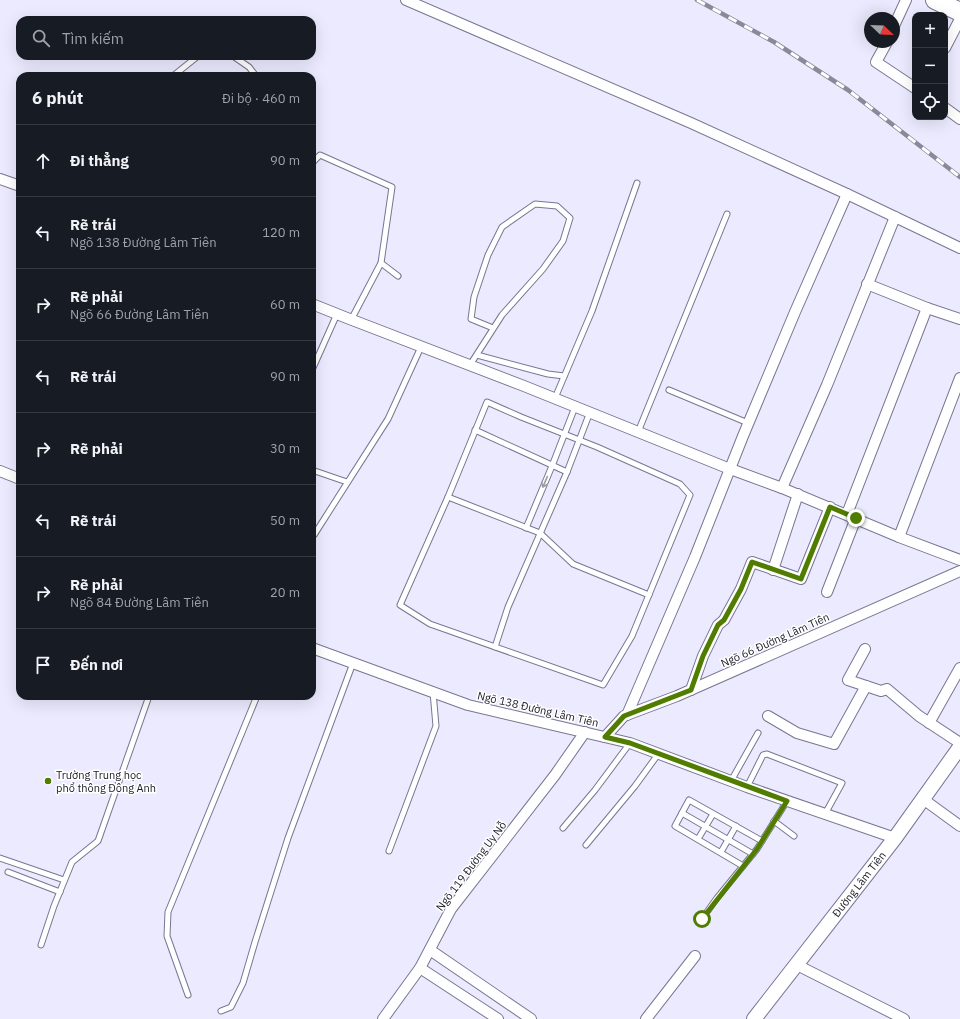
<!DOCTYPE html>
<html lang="vi">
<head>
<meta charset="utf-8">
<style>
	:root { --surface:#171b24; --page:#20242c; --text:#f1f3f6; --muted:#9ea1a6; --line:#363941 }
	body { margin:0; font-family:"IBM Plex Sans",sans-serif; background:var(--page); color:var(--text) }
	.controls { position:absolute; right:12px; top:12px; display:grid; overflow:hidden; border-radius:8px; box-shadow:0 4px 16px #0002 }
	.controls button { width:36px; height:36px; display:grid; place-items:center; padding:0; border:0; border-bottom:1px solid var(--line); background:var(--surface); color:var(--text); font:20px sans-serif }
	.compass { position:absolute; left:864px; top:12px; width:36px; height:36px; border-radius:50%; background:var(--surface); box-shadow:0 4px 16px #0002; rotate:113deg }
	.stop { position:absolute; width:12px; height:12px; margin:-9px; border:3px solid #507c00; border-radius:50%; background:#fff }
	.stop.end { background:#507c00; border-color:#fff; box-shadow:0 1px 4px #0008 }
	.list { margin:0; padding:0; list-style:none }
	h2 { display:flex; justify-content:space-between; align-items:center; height:52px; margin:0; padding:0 16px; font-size:17px }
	h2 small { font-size:13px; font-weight:400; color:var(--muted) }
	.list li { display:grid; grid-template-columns:26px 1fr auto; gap:12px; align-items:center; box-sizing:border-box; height:72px; padding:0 16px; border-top:1px solid var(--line) }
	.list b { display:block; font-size:15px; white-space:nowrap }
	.list p { margin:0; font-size:13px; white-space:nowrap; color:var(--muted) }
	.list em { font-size:13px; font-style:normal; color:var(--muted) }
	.icon { flex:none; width:22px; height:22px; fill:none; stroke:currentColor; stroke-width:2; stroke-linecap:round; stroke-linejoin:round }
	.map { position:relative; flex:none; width:960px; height:1019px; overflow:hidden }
	.search { position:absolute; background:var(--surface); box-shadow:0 4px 16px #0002; left:16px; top:16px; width:300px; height:44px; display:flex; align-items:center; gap:10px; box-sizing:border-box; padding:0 14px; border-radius:12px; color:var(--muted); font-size:15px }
	.panel { position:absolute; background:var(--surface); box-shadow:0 4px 16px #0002; left:16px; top:72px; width:300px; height:628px; border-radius:12px }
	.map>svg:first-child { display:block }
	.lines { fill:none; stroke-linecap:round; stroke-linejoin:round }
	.lane-casing { stroke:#787692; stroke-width:7 }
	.street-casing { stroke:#787692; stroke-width:12 }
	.secondary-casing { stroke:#787692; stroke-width:16 }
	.highway-casing { stroke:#787692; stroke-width:20 }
	.lane { stroke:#fff; stroke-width:5 }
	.street { stroke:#fff; stroke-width:10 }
	.secondary { stroke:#fff; stroke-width:14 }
	.highway { stroke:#fff; stroke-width:18 }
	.rail-casing { stroke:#8b8999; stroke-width:4.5 }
	.rail { stroke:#fff; stroke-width:3; stroke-dasharray:9; stroke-linecap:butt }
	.oneway { stroke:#9b9ba0 }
	.route { stroke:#507c00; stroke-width:5 }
	.poi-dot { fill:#507c00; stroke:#fff; stroke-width:1.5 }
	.labels { text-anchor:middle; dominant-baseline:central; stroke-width:3; stroke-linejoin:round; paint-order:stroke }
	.street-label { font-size:11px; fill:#21202b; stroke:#fff }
	.poi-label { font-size:11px; fill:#21202b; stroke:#fff; text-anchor:start }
</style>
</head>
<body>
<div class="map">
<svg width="960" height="1019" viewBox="0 0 960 1019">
	<rect width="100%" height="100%" fill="#eceafe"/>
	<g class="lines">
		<!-- lane casing -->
		<g class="lane-casing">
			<g id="lane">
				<polyline points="233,56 249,67 256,76"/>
				<polyline points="173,76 198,56"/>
				<polyline points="312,163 320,155 392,187 381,263 351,320"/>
				<polyline points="381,263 398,276"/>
				<polyline points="477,355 548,374 564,376"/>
				<polyline points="470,365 502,315 543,269 563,241 570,218 557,206 535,204 502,227 488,255 474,297 471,319 493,328"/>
				<polyline points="312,370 337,314"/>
				<polyline points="669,390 748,423"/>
				<polyline points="555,398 592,311 637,183"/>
				<polygon points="487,402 521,417 597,447 680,484 690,495 632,636 603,685 430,624 400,605 448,497"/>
				<polyline points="475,430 567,472"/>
				<polyline points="638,432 727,214"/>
				<polyline points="312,470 347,482"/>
				<polyline points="448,497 540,533 573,564 649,595"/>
				<polyline points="526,528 552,466 575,407"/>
				<polyline points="312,535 314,535 388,419 421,347"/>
				<polyline points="495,647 508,607 567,472 590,412"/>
				<polyline points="731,781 758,733"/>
				<polyline points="747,787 763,755 767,754 842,783 825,814"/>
				<polyline points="682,813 753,854"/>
				<polyline points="774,821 794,836"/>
				<polyline points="563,828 595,790 630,743"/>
				<polyline points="698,839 713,814"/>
				<polyline points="586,845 635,786 659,753"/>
				<polyline points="389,851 436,726 433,692"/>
				<polyline points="721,852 736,826"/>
				<polyline points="0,858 64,880"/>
				<polyline points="743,866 675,826 689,800 762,841"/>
				<polyline points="8,872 60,892"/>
				<polyline points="702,919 717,898 757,849 787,801"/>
				<polyline points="41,945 54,906 72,862 98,841 149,696"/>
				<polyline points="188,995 167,936 168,912 257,696"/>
				<polyline points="221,1011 231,1007 243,983 255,942 288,838 353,663"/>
			</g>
		</g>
		<!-- street casing -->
		<g class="street-casing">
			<g id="street">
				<polyline points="406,0 691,123 847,194 960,248"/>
				<polyline points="894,26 906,0"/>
				<polyline points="887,42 876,62 915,88"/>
				<polyline points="945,48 960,19"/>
				<polyline points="945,108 960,119"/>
				<polyline points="0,179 20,186"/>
				<polyline points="867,284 927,308 960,319"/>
				<polyline points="312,304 347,318 524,386 725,467 782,488 899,537 960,560"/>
				<polyline points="0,471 20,479"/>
				<polyline points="782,488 827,385 895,217"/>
				<polyline points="847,514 927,308"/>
				<polyline points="899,537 960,378"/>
				<polyline points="773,570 798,494"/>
				<polyline points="827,592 856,518"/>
				<polyline points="312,648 468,705 630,743 747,787 895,838"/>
				<polyline points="865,649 848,680 881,691 887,689 919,716 960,743"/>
				<polyline points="691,690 703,656 718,625 724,620 741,589 752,562 801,579 830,507"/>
				<polyline points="627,715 695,557 743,436 795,312 847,194"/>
				<polyline points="768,716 797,733 834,744 866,686"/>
				<polyline points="929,723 960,668"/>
				<polyline points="605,737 624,716 677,696 960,571"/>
				<polyline points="923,799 960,826"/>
				<polyline points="430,950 531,1019"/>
				<polyline points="797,965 904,1019"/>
				<polyline points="420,968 498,1019"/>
				<polyline points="383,1019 420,968 451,909 555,775 585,732"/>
				<polyline points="646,1019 695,956"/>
			</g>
		</g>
		<!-- secondary casing -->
		<g class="secondary-casing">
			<g id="secondary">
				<path id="s1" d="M754 1019 895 838 960 747"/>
			</g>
		</g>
		<!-- highway casing -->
		<g class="highway-casing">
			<polyline id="highway" points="935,0 960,12"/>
		</g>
		<!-- lane -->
		<use href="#lane" class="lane"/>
		<!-- street -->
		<use href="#street" class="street"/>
		<!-- secondary -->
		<use href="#secondary" class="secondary"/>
		<!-- highway -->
		<use href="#highway" class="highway"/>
		<!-- rail casing -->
		<g class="rail-casing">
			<polyline id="rail" points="697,0 774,42 848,90 960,177"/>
		</g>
		<!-- rail -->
		<use href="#rail" class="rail"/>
	</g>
	<!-- one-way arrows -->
	<defs><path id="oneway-shaft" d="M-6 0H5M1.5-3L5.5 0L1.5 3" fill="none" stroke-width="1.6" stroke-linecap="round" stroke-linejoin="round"/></defs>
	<use class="oneway" href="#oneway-shaft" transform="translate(545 482) rotate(113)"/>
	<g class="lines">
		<!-- route -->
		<polyline class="route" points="702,919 757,849 787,801 630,743 605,737 624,716 691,690 703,656 718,625 724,620 741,589 752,562 801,579 830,507 856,518"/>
	</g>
	<!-- markers -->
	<circle class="poi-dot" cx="48" cy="781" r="4"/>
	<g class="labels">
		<!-- street labels -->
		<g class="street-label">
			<text transform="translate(775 640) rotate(-24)">Ngõ 66 Đường Lâm Tiên</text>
			<text transform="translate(538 709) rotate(13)">Ngõ 138 Đường Lâm Tiên</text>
			<text transform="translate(471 866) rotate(-53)">Ngõ 119 Đường Uy Nỗ</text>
			<text stroke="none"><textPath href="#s1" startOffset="171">Đường Lâm Tiên</textPath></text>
		</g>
		<!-- poi labels -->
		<g class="poi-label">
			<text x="56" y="775">Trường Trung học<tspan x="56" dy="13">phổ thông Đông Anh</tspan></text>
		</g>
	</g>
</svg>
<div class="controls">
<button>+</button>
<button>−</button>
<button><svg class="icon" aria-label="locate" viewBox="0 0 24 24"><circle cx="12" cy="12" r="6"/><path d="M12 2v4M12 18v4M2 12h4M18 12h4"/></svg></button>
</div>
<svg class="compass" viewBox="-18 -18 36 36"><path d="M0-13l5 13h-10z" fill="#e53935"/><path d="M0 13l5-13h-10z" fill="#9ea1a6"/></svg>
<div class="stop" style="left:702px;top:919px"></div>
<div class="stop end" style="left:856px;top:518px"></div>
<div class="search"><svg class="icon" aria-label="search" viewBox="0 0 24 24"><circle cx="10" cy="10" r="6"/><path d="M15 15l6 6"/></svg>Tìm kiếm</div>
<section class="panel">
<h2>6 phút<small>Đi bộ · 460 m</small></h2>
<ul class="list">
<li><svg class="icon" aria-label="ahead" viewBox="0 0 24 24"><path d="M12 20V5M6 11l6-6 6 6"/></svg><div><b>Đi thẳng</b></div><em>90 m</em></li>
<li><svg class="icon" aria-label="left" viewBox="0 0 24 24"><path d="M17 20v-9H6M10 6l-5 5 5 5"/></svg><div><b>Rẽ trái</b><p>Ngõ 138 Đường Lâm Tiên</p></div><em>120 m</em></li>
<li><svg class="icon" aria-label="right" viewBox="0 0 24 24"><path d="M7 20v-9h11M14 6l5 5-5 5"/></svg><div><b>Rẽ phải</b><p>Ngõ 66 Đường Lâm Tiên</p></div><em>60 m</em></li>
<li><svg class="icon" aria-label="left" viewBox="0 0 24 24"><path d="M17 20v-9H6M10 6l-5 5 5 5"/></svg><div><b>Rẽ trái</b></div><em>90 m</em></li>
<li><svg class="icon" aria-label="right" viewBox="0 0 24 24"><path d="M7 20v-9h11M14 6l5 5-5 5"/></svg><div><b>Rẽ phải</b></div><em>30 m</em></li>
<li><svg class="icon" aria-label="left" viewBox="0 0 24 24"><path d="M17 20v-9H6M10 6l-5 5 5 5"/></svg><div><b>Rẽ trái</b></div><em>50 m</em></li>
<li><svg class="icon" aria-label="right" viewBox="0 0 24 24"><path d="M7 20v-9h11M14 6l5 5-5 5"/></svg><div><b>Rẽ phải</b><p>Ngõ 84 Đường Lâm Tiên</p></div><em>20 m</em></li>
<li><svg class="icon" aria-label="arrive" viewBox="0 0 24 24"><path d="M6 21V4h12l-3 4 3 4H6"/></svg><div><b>Đến nơi</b></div></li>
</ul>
</section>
</div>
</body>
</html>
